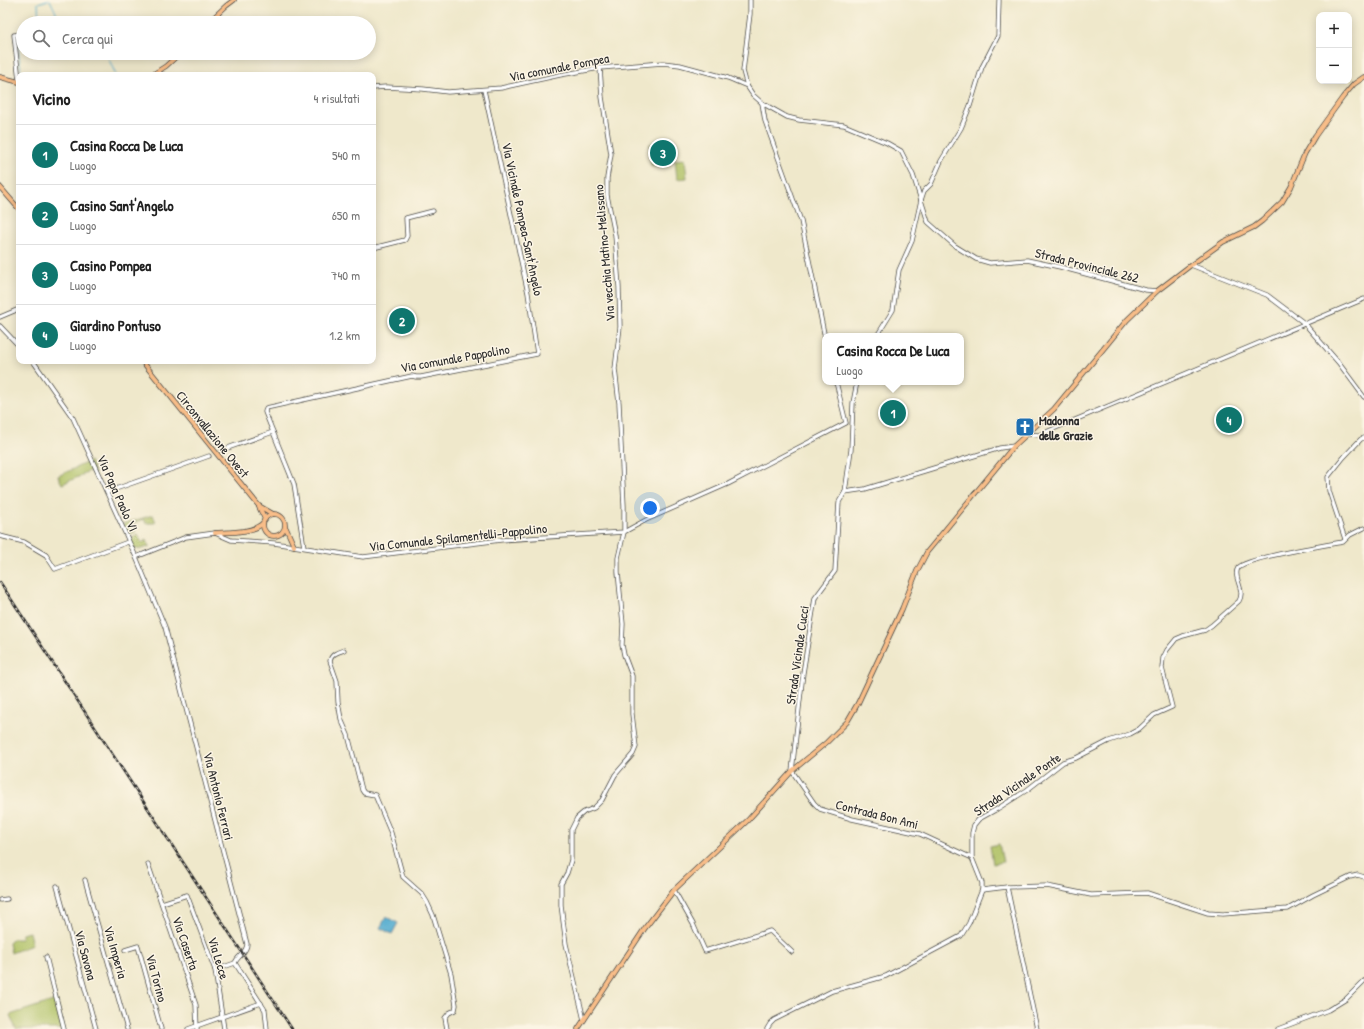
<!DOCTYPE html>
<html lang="it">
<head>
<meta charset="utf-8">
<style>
	:root { --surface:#fff; --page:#f6f6f6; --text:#222; --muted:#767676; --line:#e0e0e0; --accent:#0f766e }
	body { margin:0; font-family:"Patrick Hand",sans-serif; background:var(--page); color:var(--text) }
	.controls { position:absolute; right:12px; top:12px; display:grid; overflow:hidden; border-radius:8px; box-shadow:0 2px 10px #0003 }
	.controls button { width:36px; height:36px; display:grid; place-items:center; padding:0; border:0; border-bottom:1px solid var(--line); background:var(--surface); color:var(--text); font:20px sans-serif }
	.you { position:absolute; left:650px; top:508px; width:14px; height:14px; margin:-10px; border:3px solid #fff; border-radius:50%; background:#1a73e8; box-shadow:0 0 0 6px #1a73e833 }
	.badge { display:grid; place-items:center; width:26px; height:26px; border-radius:50%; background:var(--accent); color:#fff; font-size:13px; font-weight:700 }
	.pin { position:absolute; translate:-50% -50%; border:2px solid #fff; box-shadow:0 1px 4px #0006 }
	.popup { position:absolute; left:822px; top:333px; width:142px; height:52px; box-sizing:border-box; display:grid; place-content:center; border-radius:8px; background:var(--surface); filter:drop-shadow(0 1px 3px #0005); font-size:13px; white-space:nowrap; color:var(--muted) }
	.popup b { font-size:15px; color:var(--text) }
	.popup::after { content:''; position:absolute; left:50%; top:100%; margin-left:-8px; border:8px solid transparent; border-top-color:var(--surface) }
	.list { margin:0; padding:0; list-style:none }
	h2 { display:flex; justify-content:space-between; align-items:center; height:52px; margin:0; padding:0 16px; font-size:17px }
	h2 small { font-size:13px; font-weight:400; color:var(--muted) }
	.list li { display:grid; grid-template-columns:26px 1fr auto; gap:12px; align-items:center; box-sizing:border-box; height:60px; padding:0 16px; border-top:1px solid var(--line) }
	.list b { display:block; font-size:15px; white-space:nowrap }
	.list p { margin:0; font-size:13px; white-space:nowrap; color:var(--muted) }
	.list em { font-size:13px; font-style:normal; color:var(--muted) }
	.icon { flex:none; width:22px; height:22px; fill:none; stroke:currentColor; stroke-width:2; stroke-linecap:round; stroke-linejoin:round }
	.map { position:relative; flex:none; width:1364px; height:1029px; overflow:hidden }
	.search { position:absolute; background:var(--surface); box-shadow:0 2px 10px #0003; left:16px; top:16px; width:360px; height:44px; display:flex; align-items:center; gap:10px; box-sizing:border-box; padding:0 14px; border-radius:22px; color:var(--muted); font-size:15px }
	.panel { position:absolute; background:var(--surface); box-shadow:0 2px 10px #0003; left:16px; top:72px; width:360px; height:292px; border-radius:8px }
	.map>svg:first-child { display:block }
	.green { fill:#afc165; stroke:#6d7648 }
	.water { fill:#51abcf; stroke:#3e6b7d }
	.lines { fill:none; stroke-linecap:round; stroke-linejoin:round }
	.stream { stroke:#51abcf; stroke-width:1 }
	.minor-casing { stroke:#484743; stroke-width:5 }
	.major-casing { stroke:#484743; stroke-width:5.5 }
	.minor { stroke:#fff; stroke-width:3.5 }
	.major { stroke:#f8bd88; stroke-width:4 }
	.rail-casing { stroke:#2b2b2b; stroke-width:2.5 }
	.rail { stroke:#fcf5e5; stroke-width:1; stroke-dasharray:3; stroke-linecap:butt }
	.labels { text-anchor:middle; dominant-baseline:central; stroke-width:3; stroke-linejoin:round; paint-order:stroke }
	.street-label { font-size:13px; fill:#2b2b2b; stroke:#fcf5e5 }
	.poi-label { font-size:13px; font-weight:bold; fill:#2b2b2b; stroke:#fcf5e5; text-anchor:start }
</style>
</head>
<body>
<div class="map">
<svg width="1364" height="1029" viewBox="0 0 1364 1029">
	<rect width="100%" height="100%" fill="#fcf5e5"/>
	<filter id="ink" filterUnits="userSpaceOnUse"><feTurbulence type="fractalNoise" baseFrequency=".025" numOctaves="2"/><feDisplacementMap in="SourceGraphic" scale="8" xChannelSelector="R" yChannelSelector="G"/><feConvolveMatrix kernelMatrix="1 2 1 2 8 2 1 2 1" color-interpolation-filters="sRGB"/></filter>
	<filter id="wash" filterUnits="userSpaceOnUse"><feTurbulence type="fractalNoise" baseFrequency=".012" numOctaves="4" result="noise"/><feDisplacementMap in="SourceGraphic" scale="16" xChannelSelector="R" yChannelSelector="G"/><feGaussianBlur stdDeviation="0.9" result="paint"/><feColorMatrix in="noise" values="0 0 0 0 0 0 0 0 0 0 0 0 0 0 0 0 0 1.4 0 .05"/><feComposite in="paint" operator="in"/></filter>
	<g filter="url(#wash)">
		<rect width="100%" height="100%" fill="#efe8cb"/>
		<!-- green -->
		<g class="green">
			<path d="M668 137 671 143 670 147 654 150V158L673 157V160C671 161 669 161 666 162 661 165 659 169 651 165L649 145 661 139Z"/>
			<polygon points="685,159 687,178 677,179 675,160"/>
			<polygon points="90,461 95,473 93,474 92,470 82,474 83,475 62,484 58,476"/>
			<polygon points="153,515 156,522 154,523 146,523 144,519 133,523 136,531 128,535 123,524"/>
			<polygon points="138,535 142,543 147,540 149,547 141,549 134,549 130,539"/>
			<polygon points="999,844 1003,862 993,864 990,846"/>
			<polygon points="29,932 32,945 11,953 9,943 13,939 21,939 22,934"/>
			<polygon points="56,1000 63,1029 16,1029 10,1015"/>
		</g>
		<!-- water -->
		<polygon class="water" points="386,917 398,923 392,934 380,928"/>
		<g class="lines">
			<!-- stream -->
			<g class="stream">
				<polyline points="50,0 61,23"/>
				<polyline points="39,23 38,3 48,0"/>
				<polyline points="23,38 17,38 21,72 29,75"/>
				<polyline points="106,53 116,75"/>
			</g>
		</g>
	</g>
	<g filter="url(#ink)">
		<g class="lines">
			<!-- minor casing -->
			<g class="minor-casing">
				<g id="minor">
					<polyline points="750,0 750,14 743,71 747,86 753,95 762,103 787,117 799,120 844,125 887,143 901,151 913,175 928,222 955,246 976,259 990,263 1027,260 1060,267 1146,290 1157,291"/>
					<polyline points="157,72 164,75"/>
					<polyline points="19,80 14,35 23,34"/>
					<polyline points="373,88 386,87 423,89 448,92 501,88 560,75 600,68 663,63 680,65 728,78 747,86"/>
					<polyline points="762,103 765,121 801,221 825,338"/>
					<polyline points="373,248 405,240 407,236 406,218 433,211"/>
					<polyline points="1191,265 1267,295 1304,323 1338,362 1364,397"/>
					<polyline points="0,317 19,309"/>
					<polyline points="0,326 19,346"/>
					<polyline points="877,336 893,310 899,270 912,241 921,200 924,191 931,184 941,161 961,128 970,106 982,67 998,36 999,0"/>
					<path d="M33 361 73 418 136 557 165 627 247 944C247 953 238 955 235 963L265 1010 267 1029"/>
					<polyline points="857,382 853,403 851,450 845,492 839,502 835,571 815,598 803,673 792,771 814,803 820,809 852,819 920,834 972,858"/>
					<polyline points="273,432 294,484 304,547"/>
					<polyline points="1027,434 1039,435 1364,299"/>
					<polyline points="222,450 273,432 265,412 266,408 412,376 416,377 421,377 537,354 528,293 484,90"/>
					<polyline points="107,492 209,456"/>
					<polyline points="845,492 865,489 1000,448 1014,446"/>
					<polyline points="0,536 24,542 46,555 55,569 128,542"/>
					<polyline points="1345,539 1329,491 1328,477 1344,457 1361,439 1364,438"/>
					<polyline points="136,557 186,537 215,533 231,540 274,543 363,557 501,540 624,532 646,520 728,484 846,423 836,382"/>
					<path d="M344 650C338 652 331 654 330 661L337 681 338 702 341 719 348 735 362 790 364 793 375 795 391 833 403 877 422 894 427 902 433 915 451 974 456 1005 455 1010 449 1013 445 1018 447 1029"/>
					<polyline points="148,864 196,1005 197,1029"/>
					<polyline points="85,880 127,1029"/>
					<polyline points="57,886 96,1029"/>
					<polyline points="1007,887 1037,1029"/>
					<polyline points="674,890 693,924 705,951 770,931 792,952"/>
					<polyline points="982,890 1007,887 1047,886 1091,895 1147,893 1208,913 1223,914 1288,909 1313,895 1350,877 1358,875 1364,877"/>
					<polyline points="0,900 7,899"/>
					<polyline points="162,903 187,895 215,970 224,1029"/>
					<polyline points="125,950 138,946 161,1029"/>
					<polyline points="46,957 64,1029"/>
					<polyline points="215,970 235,963"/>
					<polyline points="584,1020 566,944 561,905 561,884 567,873 571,860 571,830 577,818 584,812 594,808 602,800 615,775 633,754 636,747 632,714 632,676 624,655 622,645 623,624 618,572 618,558 624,532 624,506 619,403 615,369 620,327 619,287 615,235 607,195 607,178 611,154 602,97 600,68"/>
					<polyline points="188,1029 261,1003"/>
					<path d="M767 1029 770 1024 774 1020 832 991 886 976 961 936 969 923 982 890V883L972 858V833L974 825 979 819 997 809 1027 790 1063 762 1076 758 1109 741 1130 734 1139 729 1154 715 1172 707 1162 668 1163 658 1167 650 1176 639 1183 636 1205 630 1212 625 1239 601C1246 590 1232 577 1238 568 1245 558 1326 545 1343 542L1350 535 1364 528"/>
					<polyline points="1278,1029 1328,1010 1346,999 1364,981"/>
				</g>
			</g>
			<!-- major casing -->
			<g class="major-casing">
				<g id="major">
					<polyline points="208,23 226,6 234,0"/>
					<polyline points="152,75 166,66 180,53"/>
					<polyline points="0,77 19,82"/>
					<polyline points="0,187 19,209"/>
					<polyline points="142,361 259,506 273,514"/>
					<polyline points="259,507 265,519"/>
					<circle cx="274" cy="525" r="11"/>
					<polyline points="286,528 294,546"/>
					<path d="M215 533C229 532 253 533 263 523"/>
					<polyline points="578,1029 645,928 674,890 748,820 792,771 827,742 847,722 858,703 902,609 917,571 927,552 1014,446 1054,409 1127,320 1157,291 1191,265 1223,242 1254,227 1262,221 1282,202 1291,187 1305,153 1315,136 1343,97 1354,84 1364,77"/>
				</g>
			</g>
			<!-- minor -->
			<use href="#minor" class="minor"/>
			<!-- major -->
			<use href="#major" class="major"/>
			<!-- rail casing -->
			<g class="rail-casing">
				<polyline id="rail" points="0,582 292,1029"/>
			</g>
			<!-- rail -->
			<use href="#rail" class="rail"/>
		</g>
	</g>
	<!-- icons -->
	<defs>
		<g id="church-square" transform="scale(1)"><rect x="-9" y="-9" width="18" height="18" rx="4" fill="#1f6fb2" stroke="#fcf5e5"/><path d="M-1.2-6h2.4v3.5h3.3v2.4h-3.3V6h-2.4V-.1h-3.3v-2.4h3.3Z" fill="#fff"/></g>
	</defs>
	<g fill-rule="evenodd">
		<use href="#church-square" x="1025" y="427"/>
	</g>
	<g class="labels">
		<!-- street labels -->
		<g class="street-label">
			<text transform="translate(559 67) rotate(-11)">Via comunale Pompea</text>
			<text transform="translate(523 219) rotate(78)">Via Vicinale Pompea-Sant'Angelo</text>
			<text transform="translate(604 253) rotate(-95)">Via vecchia Matino-Melissano</text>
			<text transform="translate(1087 265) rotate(14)">Strada Provinciale 262</text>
			<text transform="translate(455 358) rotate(-10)">Via comunale Pappolino</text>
			<text transform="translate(213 434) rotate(51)">Circonvallazione Ovest</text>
			<text transform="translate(118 493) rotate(66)">Via Papa Paolo VI</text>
			<text transform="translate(458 537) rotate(-6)">Via Comunale Spilamentelli-Pappolino</text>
			<text transform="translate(797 655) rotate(-82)">Strada Vicinale Cucci</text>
			<text transform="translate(1017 784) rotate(-34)">Strada Vicinale Ponte</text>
			<text transform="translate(219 796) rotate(76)">Via Antonio Ferrari</text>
			<text transform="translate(877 814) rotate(14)">Contrada Bon Ami</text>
			<text transform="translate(186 943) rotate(71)">Via Caserta</text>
			<text transform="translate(116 952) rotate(74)">Via Imperia</text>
			<text transform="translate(86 955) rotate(75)">Via Savona</text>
			<text transform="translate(219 958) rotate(73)">Via Lecce</text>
			<text transform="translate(157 978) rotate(75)">Via Torino</text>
		</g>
		<!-- poi labels -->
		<g class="poi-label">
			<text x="1039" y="420">Madonna<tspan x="1039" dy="15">delle Grazie</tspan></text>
		</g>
	</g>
</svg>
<div class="controls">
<button>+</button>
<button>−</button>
</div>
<div class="you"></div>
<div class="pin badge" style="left:893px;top:413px">1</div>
<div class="popup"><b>Casina Rocca De Luca</b>Luogo</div>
<div class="pin badge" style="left:402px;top:321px">2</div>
<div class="pin badge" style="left:663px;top:153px">3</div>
<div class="pin badge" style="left:1229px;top:420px">4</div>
<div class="search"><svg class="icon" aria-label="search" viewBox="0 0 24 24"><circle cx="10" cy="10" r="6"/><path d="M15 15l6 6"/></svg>Cerca qui</div>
<section class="panel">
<h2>Vicino<small>4 risultati</small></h2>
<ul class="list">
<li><span class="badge">1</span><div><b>Casina Rocca De Luca</b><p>Luogo</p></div><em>540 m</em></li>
<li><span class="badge">2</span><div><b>Casino Sant'Angelo</b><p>Luogo</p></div><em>650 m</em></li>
<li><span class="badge">3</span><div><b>Casino Pompea</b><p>Luogo</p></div><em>740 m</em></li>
<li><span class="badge">4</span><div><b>Giardino Pontuso</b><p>Luogo</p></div><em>1.2 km</em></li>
</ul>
</section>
</div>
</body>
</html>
